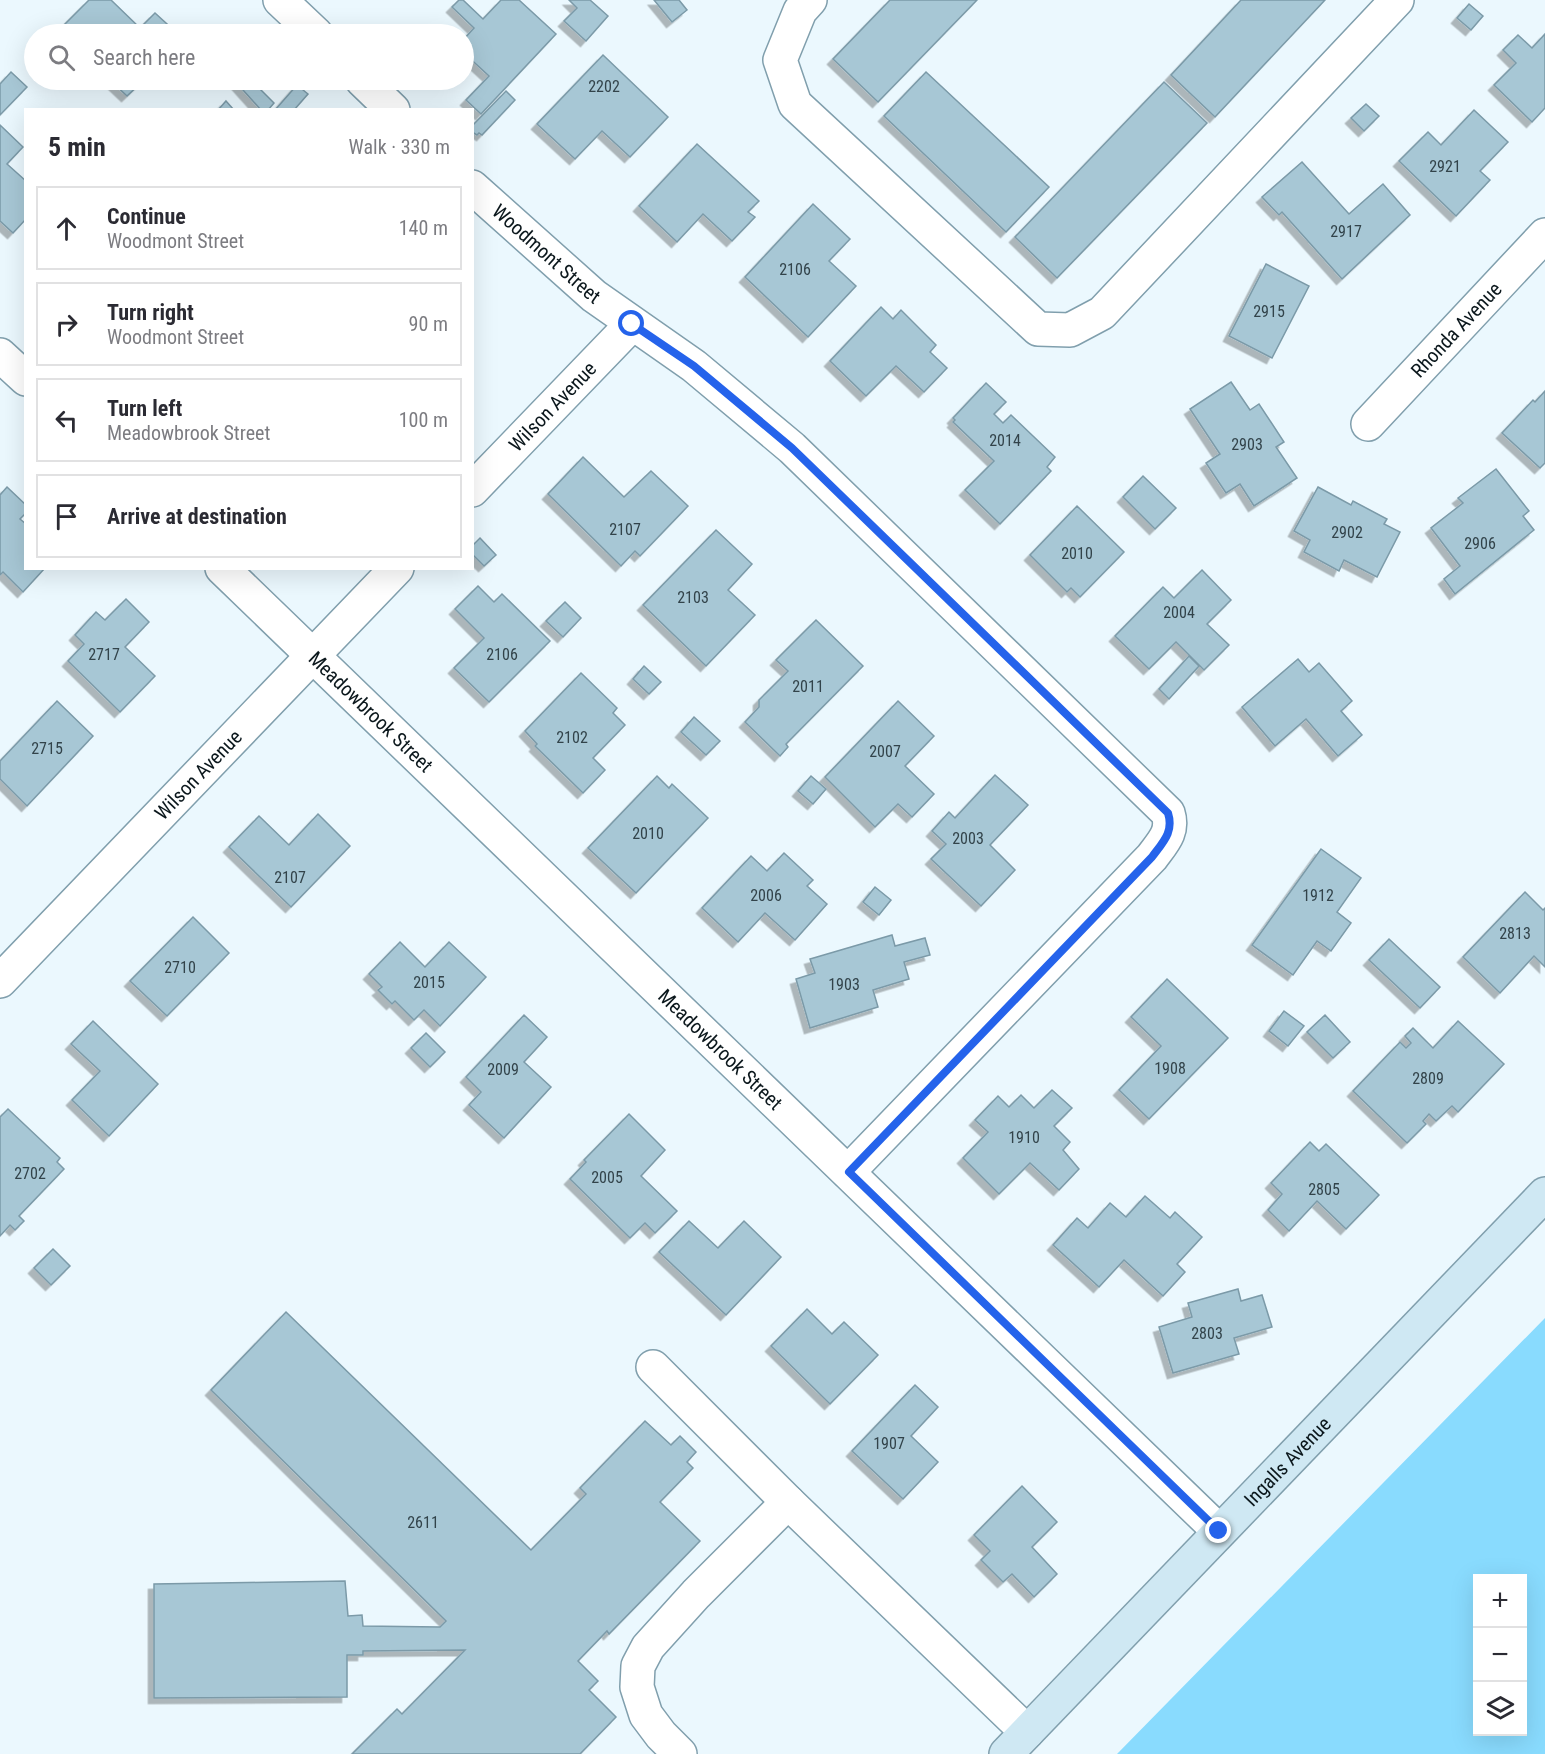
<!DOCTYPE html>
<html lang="en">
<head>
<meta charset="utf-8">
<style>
	:root { --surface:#fff; --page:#f7f7f7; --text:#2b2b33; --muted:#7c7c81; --line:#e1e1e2 }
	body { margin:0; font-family:"Roboto Condensed",sans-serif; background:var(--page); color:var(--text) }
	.controls { position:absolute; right:18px; bottom:18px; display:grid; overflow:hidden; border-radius:0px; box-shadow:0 6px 24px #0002 }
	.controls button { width:54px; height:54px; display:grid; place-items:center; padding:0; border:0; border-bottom:2px solid var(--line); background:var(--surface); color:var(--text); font:30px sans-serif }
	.stop { position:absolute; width:18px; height:18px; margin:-14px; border:4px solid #2563eb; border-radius:50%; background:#fff }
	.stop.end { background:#2563eb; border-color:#fff; box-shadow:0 2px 6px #0008 }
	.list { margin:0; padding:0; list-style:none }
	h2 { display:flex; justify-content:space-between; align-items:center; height:78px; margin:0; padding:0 24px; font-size:26px }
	h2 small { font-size:20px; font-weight:400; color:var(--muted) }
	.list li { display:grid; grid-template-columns:39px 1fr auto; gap:18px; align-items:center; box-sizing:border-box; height:84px; margin:0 12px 12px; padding:0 12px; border:2px solid var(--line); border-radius:0px }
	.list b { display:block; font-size:22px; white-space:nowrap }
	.list p { margin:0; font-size:20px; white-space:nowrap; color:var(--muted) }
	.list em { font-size:20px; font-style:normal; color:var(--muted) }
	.icon { flex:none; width:33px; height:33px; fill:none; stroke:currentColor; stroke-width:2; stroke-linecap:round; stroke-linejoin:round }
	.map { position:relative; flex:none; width:1545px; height:1754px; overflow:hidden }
	.search { position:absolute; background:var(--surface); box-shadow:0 6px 24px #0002; left:24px; top:24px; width:450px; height:66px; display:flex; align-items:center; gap:15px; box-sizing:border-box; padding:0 21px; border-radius:33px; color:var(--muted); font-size:22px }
	.panel { position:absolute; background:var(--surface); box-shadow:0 6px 24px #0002; left:24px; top:108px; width:450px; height:462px; border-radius:0px }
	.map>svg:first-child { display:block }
	.green { fill:#89dbfe; fill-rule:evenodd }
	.building { fill:#a7c7d5; stroke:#7b9aa8; stroke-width:1.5; filter:url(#shadow) }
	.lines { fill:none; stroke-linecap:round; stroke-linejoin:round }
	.street-casing { stroke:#809fad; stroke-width:36 }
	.secondary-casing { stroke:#809fad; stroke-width:36 }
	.street { stroke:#fff; stroke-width:33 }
	.secondary { stroke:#cfe8f3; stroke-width:33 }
	.route { stroke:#2563eb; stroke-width:8 }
	.labels { text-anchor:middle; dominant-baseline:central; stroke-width:5; stroke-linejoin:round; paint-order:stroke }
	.number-label { font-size:16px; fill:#32434a }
	.street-label { font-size:20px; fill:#0b171c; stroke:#fff }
</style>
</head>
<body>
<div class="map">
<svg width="1545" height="1754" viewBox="0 0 1545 1754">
	<defs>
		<filter id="shadow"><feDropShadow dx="-5.5" dy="5.5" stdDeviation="0" flood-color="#0004"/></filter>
	</defs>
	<rect width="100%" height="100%" fill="#ebf8fe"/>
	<!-- green -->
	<path class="green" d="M1545 1318V1754H1117ZM1478 1578H1522V1732H1478Z"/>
	<!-- building -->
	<g class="building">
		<polygon points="89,0 111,0 140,28 155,13 178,34 65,34 60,29"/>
		<polygon points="459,0 463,0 483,19 501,0 519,0 556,34 481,114 466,100 489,76 464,53 464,39 474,28 452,7"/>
		<polygon points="569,0 590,0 608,16 586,41 564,21 577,8"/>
		<polygon points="654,0 679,0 687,10 672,22"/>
		<polygon points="890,0 977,0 878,102 833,59"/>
		<polygon points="1241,0 1325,0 1215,117 1171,75"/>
		<polygon points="1469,4 1483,16 1471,30 1457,18"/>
		<polygon points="1545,34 1545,108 1532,122 1494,85 1516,63 1503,50 1518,35 1532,48"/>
		<polygon points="603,55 668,117 630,157 602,131 575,159 537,124"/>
		<polygon points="11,72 27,87 0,115 0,84"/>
		<polygon points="926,72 1049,187 1006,232 884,116"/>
		<polygon points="110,80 144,80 127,96"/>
		<polygon points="234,80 251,80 274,103 268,110 261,110"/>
		<polygon points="1164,82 1207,123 1057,278 1015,237"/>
		<polygon points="297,85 308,94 294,110 275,110"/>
		<polygon points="506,91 515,100 482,135 479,133 477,135 472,132 472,126"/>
		<polygon points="226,101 234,110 218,110"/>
		<polygon points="1366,104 1379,116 1364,131 1351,118"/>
		<polygon points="1474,110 1508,142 1480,171 1490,180 1456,216 1399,161 1428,132 1441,145"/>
		<polygon points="0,125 23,147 7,164 26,181 26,219 13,233 0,221"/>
		<polygon points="697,144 759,201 748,212 755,217 732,241 703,214 677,242 639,206"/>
		<polygon points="1302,162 1349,214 1383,184 1410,215 1342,279 1282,212 1279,215 1262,197"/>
		<polygon points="813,204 850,239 829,261 856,286 808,337 745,277"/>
		<polygon points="1266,264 1309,286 1272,358 1229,336"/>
		<polygon points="881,307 893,319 901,310 936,345 930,352 947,368 924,392 896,366 866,396 830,361"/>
		<polygon points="1231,382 1250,410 1259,404 1284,442 1276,447 1297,478 1254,506 1240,484 1226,493 1206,463 1220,454 1190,409"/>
		<polygon points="986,383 1006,402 994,414 1003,423 1011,415 1055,457 1047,467 1051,471 1000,524 965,490 994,461 953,422 955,420 953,418"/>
		<polygon points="1545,391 1545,463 1540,468 1502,433 1533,400 1535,402"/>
		<polygon points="583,457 624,497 651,471 688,506 640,556 635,551 621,566 548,494"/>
		<polygon points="1496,469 1529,511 1523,516 1534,530 1455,594 1444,579 1460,566 1431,528 1463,503 1458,498"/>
		<polygon points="1143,476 1176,508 1155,529 1123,497"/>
		<polygon points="7,487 26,505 26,513 20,519 26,524 26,568 45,568 23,592 3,572 0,575 0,495"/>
		<polygon points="1318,487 1351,505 1353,501 1387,519 1384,524 1400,532 1377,577 1344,560 1339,571 1304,552 1310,540 1294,531"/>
		<polygon points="1077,506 1124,552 1080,597 1071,588 1067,592 1030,555"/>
		<polygon points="716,530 752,564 728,590 755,615 706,666 643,605"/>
		<polygon points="480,538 496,555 484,566 472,554 472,546"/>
		<polygon points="1202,570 1231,600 1207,624 1229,645 1204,670 1176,642 1149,669 1115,636 1163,587 1174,598"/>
		<polygon points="478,586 494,602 502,594 550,641 489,702 454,668 484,638 455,609"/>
		<polygon points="126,599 149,622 125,647 155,676 120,712 68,661 84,644 75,635 96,612 105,620"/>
		<polygon points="565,602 581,618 563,637 546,621"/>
		<polygon points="816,620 863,666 786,744 788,747 780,756 745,722 759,707 759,700 788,671 776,660"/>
		<polygon points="1189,656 1199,666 1169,699 1159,689"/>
		<polygon points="1298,659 1309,672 1319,663 1352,701 1341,711 1362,735 1338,756 1306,719 1275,746 1242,707"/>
		<polygon points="644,666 661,682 649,694 633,679"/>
		<polygon points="581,673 617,708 613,713 625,725 593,758 605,770 583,793 535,746 537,744 525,731"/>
		<polygon points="57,701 93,736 27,806 0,779 0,761"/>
		<polygon points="898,701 934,736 905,766 934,794 912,817 898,804 875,827 825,777"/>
		<polygon points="694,717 720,741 706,755 681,732"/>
		<polygon points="995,775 1028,805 990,845 1015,870 981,906 931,859 946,844 932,831 949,812 955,818"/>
		<polygon points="657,776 669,788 672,784 708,818 636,893 588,848"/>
		<polygon points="811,776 826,789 813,804 798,791"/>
		<polygon points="318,814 350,846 291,907 229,847 259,816 289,845"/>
		<polygon points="1321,849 1361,878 1337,912 1351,923 1331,951 1317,941 1293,975 1252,945"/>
		<polygon points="784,853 813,880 807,886 827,904 795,940 765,913 738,942 702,908 751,856 767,871"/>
		<polygon points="875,887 891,900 879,915 863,902"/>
		<polygon points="1525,892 1543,910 1545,908 1545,967 1534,956 1500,993 1463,957"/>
		<polygon points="193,917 229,953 167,1016 130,981"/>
		<polygon points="892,935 895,946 925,938 930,955 904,962 909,979 873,990 878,1007 810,1028 796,979 815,973 810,959"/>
		<polygon points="1389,939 1440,987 1420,1008 1369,960"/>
		<polygon points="400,942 425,967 449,942 486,977 440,1026 424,1010 414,1020 395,1001 392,1004 378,990 382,987 369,974"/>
		<polygon points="1167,979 1228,1038 1149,1119 1119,1090 1161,1046 1131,1017"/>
		<polygon points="1284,1011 1304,1026 1288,1046 1269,1031"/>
		<polygon points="524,1015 547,1037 524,1062 551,1087 504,1138 469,1105 481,1092 466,1077"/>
		<polygon points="1325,1015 1350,1042 1333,1058 1307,1032"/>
		<polygon points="93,1021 158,1084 109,1136 72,1100 100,1071 71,1044"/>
		<polygon points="1458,1021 1504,1064 1458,1112 1452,1106 1436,1121 1429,1114 1423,1121 1426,1124 1407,1143 1353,1091 1400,1042 1406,1048 1411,1043 1405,1036 1413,1028 1433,1048"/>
		<polygon points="426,1033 445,1052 430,1067 411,1048"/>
		<polygon points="1052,1090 1072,1108 1054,1126 1070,1142 1063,1150 1079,1169 1059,1190 1030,1163 999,1194 963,1158 988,1132 975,1120 998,1096 1009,1107 1021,1095 1034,1108"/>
		<polygon points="8,1109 60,1158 57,1162 64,1169 19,1216 24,1221 15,1230 10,1225 0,1236 0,1117"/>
		<polygon points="629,1114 665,1150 641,1176 677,1211 655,1233 645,1223 630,1238 570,1179 586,1162 584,1160"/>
		<polygon points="1310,1142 1319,1151 1326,1144 1379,1195 1346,1229 1317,1201 1289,1231 1268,1210 1282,1194 1271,1183"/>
		<polygon points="1145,1196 1170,1218 1175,1212 1202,1237 1177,1264 1185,1272 1163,1296 1124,1260 1099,1287 1053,1245 1077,1218 1088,1228 1110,1203 1126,1217"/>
		<polygon points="689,1221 718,1248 744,1221 781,1257 726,1315 659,1252"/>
		<polygon points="53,1249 70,1266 51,1285 34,1268"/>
		<polygon points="1238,1289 1241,1301 1262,1295 1272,1327 1234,1338 1239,1354 1173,1373 1159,1327 1192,1317 1188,1303"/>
		<polygon points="807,1309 832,1334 844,1322 878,1355 830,1404 771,1346"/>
		<polygon points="286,1312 531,1550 586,1494 580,1488 645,1421 671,1445 680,1436 696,1452 687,1462 693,1468 660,1502 700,1541 609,1634 607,1631 578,1661 598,1681 589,1690 616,1717 580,1754 352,1754 397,1709 402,1714 465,1650 363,1651 363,1655 347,1655 347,1697 154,1698 154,1584 345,1581 348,1616 362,1615 363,1626 440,1627 446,1621 211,1390"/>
		<polygon points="915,1385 938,1407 911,1436 938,1462 903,1499 852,1451"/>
		<polygon points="1022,1486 1057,1522 1032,1547 1057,1574 1034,1597 1012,1574 1003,1582 981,1560 990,1551 974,1535"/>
	</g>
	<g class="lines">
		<!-- street casing -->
		<g class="street-casing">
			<g id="street">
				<polyline points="280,0 316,34"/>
				<polyline points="810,0 800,11 780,60 795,104 1038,329 1070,330 1102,313 1397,0"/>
				<polyline points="362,80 393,110"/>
				<path id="s1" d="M472 187 594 296 694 366 792 448 1168 813C1174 832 1163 842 1152 857L848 1172"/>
				<polyline points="0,355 26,379"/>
				<path id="s2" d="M1368 424 1545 235"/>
				<path id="s3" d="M472 490 632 324"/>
				<path id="s4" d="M222 568 1219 1531"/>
				<path id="s5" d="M0 981 397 568"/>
				<polyline points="653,1367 788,1502 1027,1732"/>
				<polyline points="680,1754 661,1735 646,1715 637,1687 638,1666 648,1647 696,1594 788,1502"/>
			</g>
		</g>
		<!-- secondary casing -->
		<g class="secondary-casing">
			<g id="secondary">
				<path id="s6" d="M1006 1754 1545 1194"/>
			</g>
		</g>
		<!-- street -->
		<use href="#street" class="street"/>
		<!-- secondary -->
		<use href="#secondary" class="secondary"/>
	</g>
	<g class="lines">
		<!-- route -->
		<path class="route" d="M632 324 694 366 792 448 1168 813C1174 832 1163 842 1152 857L849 1172 1219 1531"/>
	</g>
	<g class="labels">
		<!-- number labels -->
		<g class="number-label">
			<text x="604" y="86">2202</text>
			<text x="1445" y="166">2921</text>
			<text x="1346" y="231">2917</text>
			<text x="795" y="269">2106</text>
			<text x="1269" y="311">2915</text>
			<text x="1005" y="440">2014</text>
			<text x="1247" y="444">2903</text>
			<text x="625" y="529">2107</text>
			<text x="1347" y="532">2902</text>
			<text x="1480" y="543">2906</text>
			<text x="1077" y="553">2010</text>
			<text x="693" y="597">2103</text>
			<text x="1179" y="612">2004</text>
			<text x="104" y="654">2717</text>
			<text x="502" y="654">2106</text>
			<text x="808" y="686">2011</text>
			<text x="572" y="737">2102</text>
			<text x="47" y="748">2715</text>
			<text x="885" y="751">2007</text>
			<text x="648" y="833">2010</text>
			<text x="968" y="838">2003</text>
			<text x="290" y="877">2107</text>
			<text x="766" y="895">2006</text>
			<text x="1318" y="895">1912</text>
			<text x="1515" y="933">2813</text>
			<text x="180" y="967">2710</text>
			<text x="429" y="982">2015</text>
			<text x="844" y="984">1903</text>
			<text x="1170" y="1068">1908</text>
			<text x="503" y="1069">2009</text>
			<text x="1428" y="1078">2809</text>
			<text x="1024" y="1137">1910</text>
			<text x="30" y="1173">2702</text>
			<text x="607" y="1177">2005</text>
			<text x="1324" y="1189">2805</text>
			<text x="1207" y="1333">2803</text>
			<text x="889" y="1443">1907</text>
			<text x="423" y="1522">2611</text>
		</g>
		<!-- street labels -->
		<g class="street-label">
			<text stroke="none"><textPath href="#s1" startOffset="100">Woodmont Street</textPath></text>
			<text stroke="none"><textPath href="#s2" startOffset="129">Rhonda Avenue</textPath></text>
			<text stroke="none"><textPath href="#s3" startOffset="116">Wilson Avenue</textPath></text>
			<text stroke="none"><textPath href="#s4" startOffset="207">Meadowbrook Street</textPath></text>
			<text stroke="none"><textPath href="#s5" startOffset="286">Wilson Avenue</textPath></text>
			<text stroke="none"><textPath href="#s4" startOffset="693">Meadowbrook Street</textPath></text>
			<text stroke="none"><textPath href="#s6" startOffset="406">Ingalls Avenue</textPath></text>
		</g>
	</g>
</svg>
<div class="controls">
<button>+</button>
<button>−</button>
<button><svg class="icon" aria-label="layers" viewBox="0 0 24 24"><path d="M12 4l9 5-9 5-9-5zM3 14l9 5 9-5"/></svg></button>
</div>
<div class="stop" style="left:632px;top:324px"></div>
<div class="stop end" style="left:1219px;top:1531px"></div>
<div class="search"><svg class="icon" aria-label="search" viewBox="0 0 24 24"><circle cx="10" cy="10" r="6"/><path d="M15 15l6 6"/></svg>Search here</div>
<section class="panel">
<h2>5 min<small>Walk · 330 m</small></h2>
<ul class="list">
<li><svg class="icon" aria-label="ahead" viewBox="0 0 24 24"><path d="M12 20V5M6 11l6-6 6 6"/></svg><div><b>Continue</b><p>Woodmont Street</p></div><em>140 m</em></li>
<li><svg class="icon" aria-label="right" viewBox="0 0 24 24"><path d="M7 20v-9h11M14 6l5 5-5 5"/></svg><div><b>Turn right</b><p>Woodmont Street</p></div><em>90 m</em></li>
<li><svg class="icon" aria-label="left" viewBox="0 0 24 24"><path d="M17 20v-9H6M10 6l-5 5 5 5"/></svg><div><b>Turn left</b><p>Meadowbrook Street</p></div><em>100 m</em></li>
<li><svg class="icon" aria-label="arrive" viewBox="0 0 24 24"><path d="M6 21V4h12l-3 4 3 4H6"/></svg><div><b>Arrive at destination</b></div></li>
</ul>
</section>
</div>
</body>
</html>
